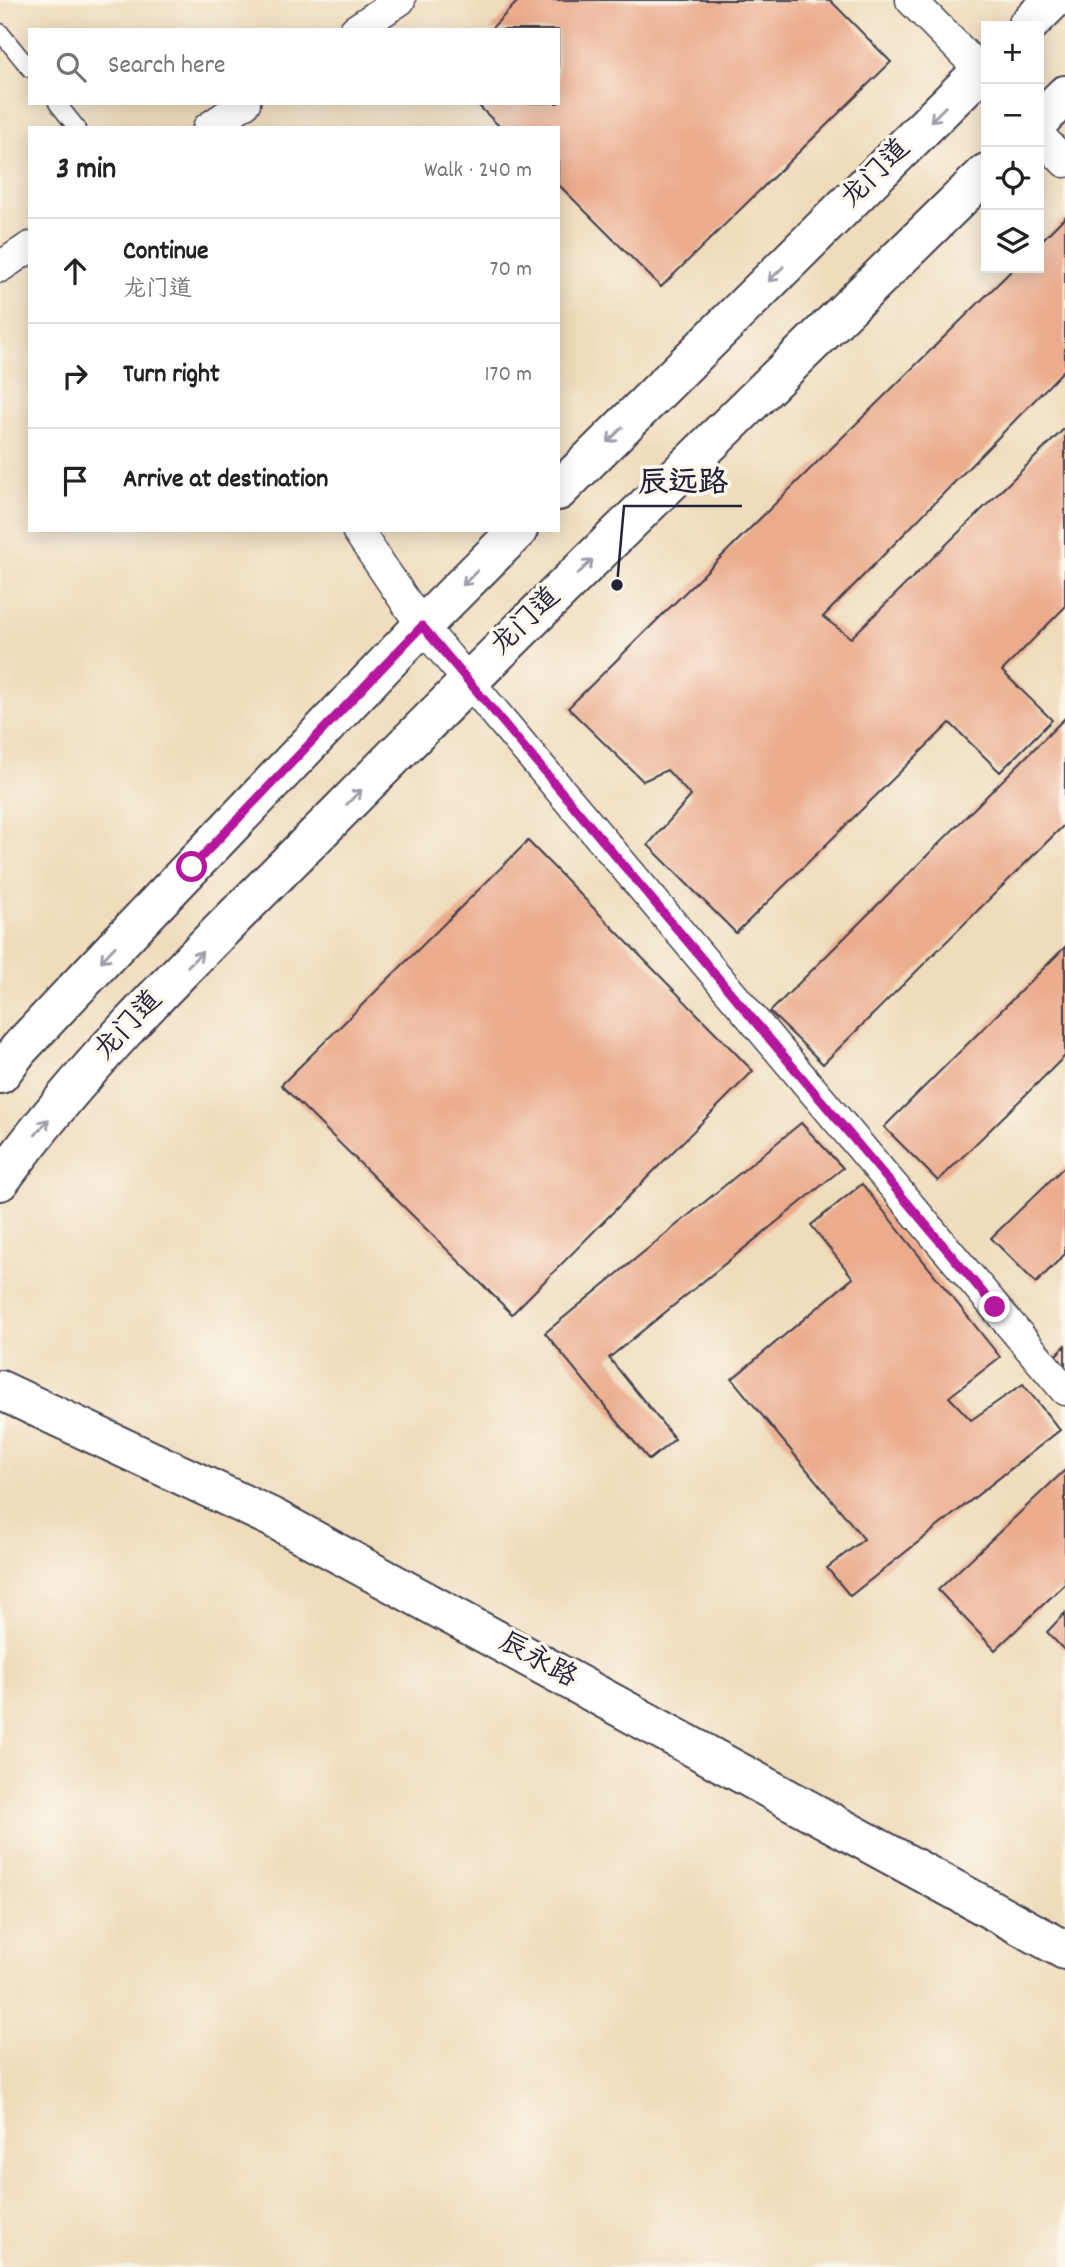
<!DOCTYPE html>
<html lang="en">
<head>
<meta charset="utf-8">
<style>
	:root { --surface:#fff; --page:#f2f2f2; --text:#222; --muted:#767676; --line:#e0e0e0 }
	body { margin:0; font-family:Dekko,"LXGW WenKai TC",sans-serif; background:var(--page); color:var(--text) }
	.controls { position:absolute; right:21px; top:21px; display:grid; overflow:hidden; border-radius:0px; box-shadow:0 4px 18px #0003 }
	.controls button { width:63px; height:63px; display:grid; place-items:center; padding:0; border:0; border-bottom:2px solid var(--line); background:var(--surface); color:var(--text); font:35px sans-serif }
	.stop { position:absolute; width:21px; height:21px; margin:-16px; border:5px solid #b5179e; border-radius:50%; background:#fff }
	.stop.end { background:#b5179e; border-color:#fff; box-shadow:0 2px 7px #0008 }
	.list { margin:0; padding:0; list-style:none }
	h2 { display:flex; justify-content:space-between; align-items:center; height:91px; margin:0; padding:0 28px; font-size:30px }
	h2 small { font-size:23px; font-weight:400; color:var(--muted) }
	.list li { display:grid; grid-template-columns:46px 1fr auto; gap:21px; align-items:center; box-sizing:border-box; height:105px; padding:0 28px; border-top:2px solid var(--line) }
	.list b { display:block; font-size:26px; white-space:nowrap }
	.list p { margin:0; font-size:23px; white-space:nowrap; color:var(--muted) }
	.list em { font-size:23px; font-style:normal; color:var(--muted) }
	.icon { flex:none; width:38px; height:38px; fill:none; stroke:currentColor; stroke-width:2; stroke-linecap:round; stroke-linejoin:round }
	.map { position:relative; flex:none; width:1065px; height:2267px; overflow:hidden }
	.search { position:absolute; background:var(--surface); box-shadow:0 4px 18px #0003; left:28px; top:28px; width:532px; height:77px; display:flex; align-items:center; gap:18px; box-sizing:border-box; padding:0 24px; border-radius:0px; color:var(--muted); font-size:26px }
	.panel { position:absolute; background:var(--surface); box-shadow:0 4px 18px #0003; left:28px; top:126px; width:532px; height:406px; border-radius:0px }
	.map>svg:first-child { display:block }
	.building { fill:#ebab8c }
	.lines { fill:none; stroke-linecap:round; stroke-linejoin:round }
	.lane-casing { stroke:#413e4e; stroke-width:19 }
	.street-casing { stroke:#413e4e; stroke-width:33 }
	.secondary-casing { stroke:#413e4e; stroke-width:42 }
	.lane { stroke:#fff; stroke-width:16 }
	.street { stroke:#fff; stroke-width:30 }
	.secondary { stroke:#fff; stroke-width:38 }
	.oneway { stroke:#9c9ca7 }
	.route { stroke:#b5179e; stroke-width:9 }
	.labels { text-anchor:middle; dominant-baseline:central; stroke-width:7; stroke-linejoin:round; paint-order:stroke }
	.street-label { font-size:28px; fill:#22223b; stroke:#fbf7ec }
	.leader { fill:none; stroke:#22223b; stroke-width:2.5 }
	.callout-dot { fill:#22223b; stroke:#fbf7ec; stroke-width:2.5 }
	.callout-label { font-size:30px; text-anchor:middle; font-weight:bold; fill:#22223b; stroke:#fbf7ec; stroke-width:7; stroke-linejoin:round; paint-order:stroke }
</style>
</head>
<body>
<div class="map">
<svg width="1065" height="2267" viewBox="0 0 1065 2267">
	<rect width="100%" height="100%" fill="#fbf7ec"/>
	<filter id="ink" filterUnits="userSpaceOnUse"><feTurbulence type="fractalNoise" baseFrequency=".0143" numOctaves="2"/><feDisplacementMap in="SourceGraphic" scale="14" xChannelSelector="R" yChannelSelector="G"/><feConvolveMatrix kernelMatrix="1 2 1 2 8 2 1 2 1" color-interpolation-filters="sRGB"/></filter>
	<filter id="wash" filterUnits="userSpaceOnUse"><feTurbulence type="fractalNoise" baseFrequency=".00686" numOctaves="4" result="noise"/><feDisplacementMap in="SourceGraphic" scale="28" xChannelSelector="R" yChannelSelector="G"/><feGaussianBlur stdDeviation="1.57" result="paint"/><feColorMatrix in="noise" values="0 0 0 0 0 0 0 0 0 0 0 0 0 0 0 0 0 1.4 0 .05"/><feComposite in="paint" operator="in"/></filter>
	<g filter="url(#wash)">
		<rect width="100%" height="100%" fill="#efdcbb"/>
		<g id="blocks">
			<!-- building -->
			<g class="building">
				<polygon points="519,0 830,0 891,62 661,287 558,184 558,128 501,128 476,103 558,103 558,30 490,30"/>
				<polygon points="1065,217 1065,369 823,617 851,638 1065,428 1065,607 1002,671 1052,720 1000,772 950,723 736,933 648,845 691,796 667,770 643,781 568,708 1014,268 1039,268 1039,243"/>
				<polygon points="1065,718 1065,824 823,1064 770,1012"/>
				<polygon points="528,841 753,1071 512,1314 281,1085"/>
				<polygon points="1065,947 1065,1056 938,1181 884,1127"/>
				<polygon points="801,1123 843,1168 609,1358 675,1439 649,1460 545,1333"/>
				<polygon points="1065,1166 1065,1254 1036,1283 991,1238"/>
				<polygon points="862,1184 1000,1357 949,1397 971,1420 1023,1384 1060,1430 850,1596 827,1568 864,1539 732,1379 853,1278 811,1225"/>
				<polygon points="1065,1346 1065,1370 1053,1358"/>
				<polygon points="1065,1470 1065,1584 995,1650 938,1590"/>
				<polygon points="1065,1613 1065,1651 1047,1632"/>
			</g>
		</g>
	</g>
	<g filter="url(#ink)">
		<use href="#blocks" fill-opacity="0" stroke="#413e4e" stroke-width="2"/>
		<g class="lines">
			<!-- lane casing -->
			<g class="lane-casing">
				<g id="lane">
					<polyline points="0,32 30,69"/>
					<polyline points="57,103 77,128"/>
				</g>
			</g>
			<!-- street casing -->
			<g class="street-casing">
				<g id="street">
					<polyline points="911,0 986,76"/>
					<polyline points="355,30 400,0"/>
					<polyline points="208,128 245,103"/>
					<polyline points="1039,135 1065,162"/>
					<polyline points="0,267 30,247"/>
					<polyline points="357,530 422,626 1065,1390"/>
				</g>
			</g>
			<!-- secondary casing -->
			<g class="secondary-casing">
				<g id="secondary">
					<polyline points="1027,26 1053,0"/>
					<polyline points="1039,121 1065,95"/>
					<polyline points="558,491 986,66"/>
					<polyline points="0,1074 19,1049 134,927 422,626 518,530"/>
					<path d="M0 1181C98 1045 223 930 340 811 553 595 770 385 986 173"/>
					<polyline points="0,1390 273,1518 1065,1950"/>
				</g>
			</g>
			<!-- lane -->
			<use href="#lane" class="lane"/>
			<!-- street -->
			<use href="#street" class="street"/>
			<!-- secondary -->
			<use href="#secondary" class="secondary"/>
		</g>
		<!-- one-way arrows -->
		<defs><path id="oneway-shaft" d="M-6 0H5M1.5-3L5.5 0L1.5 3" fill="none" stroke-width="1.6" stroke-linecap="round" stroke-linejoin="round" transform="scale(1.75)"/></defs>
		<g class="oneway">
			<use href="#oneway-shaft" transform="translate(938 114) rotate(135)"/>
			<use href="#oneway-shaft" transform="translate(776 274) rotate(135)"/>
			<use href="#oneway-shaft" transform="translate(615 435) rotate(135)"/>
			<use href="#oneway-shaft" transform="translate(585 567) rotate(-44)"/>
			<use href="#oneway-shaft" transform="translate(470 578) rotate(135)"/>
			<use href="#oneway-shaft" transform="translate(354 797) rotate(-45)"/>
			<use href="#oneway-shaft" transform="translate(108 954) rotate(133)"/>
			<use href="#oneway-shaft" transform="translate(195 959) rotate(-45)"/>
			<use href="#oneway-shaft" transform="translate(42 1127) rotate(-50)"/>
		</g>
	</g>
	<g class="lines" filter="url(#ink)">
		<!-- route -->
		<polyline class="route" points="192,867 422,626 995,1307"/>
	</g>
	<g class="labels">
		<!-- street labels -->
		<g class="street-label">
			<text transform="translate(877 175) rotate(-45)">龙门道</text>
			<text transform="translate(527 623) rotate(-44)">龙门道</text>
			<text transform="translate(130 1027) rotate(-47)">龙门道</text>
			<text transform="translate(537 1662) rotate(29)">辰永路</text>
		</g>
	</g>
	<!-- callouts -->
	<path class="leader" d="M617 585L624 506H742"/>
	<circle class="callout-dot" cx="617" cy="585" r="7"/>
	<g class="callout-label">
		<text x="683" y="491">辰远路</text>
	</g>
</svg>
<div class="controls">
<button>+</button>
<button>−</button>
<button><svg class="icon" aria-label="locate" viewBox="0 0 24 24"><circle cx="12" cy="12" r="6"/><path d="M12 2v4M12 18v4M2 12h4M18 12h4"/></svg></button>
<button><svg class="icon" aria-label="layers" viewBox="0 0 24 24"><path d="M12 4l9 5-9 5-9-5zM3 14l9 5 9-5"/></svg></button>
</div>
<div class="stop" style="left:192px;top:867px"></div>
<div class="stop end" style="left:995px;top:1307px"></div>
<div class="search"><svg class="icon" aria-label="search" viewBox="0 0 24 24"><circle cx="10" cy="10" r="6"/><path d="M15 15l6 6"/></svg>Search here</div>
<section class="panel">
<h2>3 min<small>Walk · 240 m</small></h2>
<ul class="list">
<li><svg class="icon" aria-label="ahead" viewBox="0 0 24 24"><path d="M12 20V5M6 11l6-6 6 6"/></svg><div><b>Continue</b><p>龙门道</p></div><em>70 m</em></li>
<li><svg class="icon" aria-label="right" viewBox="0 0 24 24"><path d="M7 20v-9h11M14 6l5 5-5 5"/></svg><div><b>Turn right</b></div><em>170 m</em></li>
<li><svg class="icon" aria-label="arrive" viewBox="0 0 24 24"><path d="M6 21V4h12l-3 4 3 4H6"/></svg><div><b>Arrive at destination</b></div></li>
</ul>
</section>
</div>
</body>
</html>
